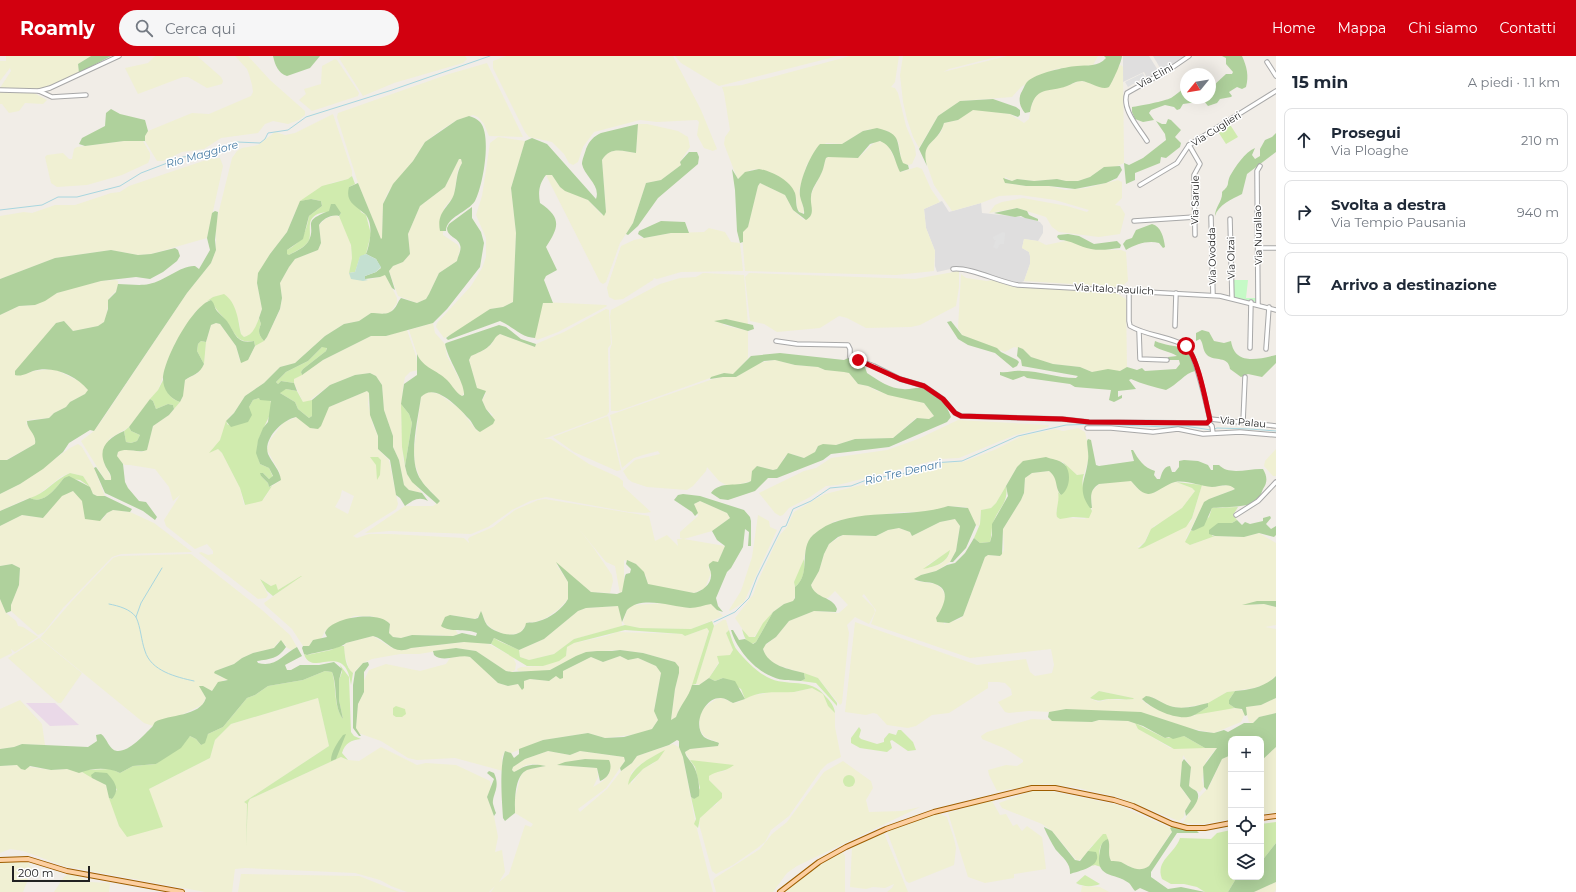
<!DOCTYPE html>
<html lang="it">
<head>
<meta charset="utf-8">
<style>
	:root { --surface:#fff; --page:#f6f6f7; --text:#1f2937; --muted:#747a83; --line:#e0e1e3; --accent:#d2000f }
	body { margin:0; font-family:Montserrat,sans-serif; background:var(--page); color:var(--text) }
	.controls { position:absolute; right:12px; bottom:12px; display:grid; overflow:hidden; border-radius:8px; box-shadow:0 4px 16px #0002 }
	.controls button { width:36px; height:36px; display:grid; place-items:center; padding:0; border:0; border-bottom:1px solid var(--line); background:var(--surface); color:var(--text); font:20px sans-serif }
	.compass { position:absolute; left:1180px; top:12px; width:36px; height:36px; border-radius:50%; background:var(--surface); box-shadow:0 4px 16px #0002; rotate:240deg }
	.scale { position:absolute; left:12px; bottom:10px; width:78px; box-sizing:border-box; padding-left:4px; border:2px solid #212121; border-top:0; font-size:11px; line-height:14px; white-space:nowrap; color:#212121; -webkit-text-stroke:3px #fff; paint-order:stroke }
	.stop { position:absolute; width:12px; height:12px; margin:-9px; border:3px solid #d2000f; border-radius:50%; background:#fff }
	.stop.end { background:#d2000f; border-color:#fff; box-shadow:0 1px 4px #0008 }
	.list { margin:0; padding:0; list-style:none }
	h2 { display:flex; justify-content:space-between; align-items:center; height:52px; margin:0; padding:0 16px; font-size:17px }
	h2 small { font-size:13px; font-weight:400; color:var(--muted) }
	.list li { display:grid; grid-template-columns:26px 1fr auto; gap:12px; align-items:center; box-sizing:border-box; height:64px; margin:0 8px 8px; padding:0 8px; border:1px solid var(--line); border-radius:8px }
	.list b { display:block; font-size:15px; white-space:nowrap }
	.list p { margin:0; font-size:13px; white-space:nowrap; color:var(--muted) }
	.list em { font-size:13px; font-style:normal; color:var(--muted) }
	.icon { flex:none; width:22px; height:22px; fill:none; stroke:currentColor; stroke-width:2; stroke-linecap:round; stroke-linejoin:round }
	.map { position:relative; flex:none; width:1276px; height:836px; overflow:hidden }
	header { display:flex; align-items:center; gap:24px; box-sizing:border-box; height:56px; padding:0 20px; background:var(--accent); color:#fff }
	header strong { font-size:19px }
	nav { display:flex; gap:22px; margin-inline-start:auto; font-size:14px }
	.search { width:280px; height:36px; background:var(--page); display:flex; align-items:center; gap:10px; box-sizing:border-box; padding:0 14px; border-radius:22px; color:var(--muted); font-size:15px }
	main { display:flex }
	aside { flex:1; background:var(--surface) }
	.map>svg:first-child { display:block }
	.residential { fill:#dfdede }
	.industrial { fill:#ead9e8 }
	.farmland { fill:#f0f0d3; fill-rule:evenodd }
	.grass { fill:#d0ebae }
	.forest { fill:#afd19c }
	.wetland { fill:#c4e0d1 }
	.park { fill:#c5fac6 }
	.parking { fill:#e1e1e1 }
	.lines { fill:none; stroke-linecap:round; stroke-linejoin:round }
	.stream { stroke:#a8d6df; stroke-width:1 }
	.minor-casing { stroke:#a8a8a8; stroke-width:5.5 }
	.major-casing { stroke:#9e5e00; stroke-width:6 }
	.minor { stroke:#fff; stroke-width:3.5 }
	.major { stroke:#fdcfa1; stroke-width:4 }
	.route { stroke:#d2000f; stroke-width:5 }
	.labels { text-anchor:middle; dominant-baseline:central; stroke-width:3; stroke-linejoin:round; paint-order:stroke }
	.street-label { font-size:10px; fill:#212121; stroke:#fff }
	.water-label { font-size:11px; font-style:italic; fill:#457aa3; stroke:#fff }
</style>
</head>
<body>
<header>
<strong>Roamly</strong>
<div class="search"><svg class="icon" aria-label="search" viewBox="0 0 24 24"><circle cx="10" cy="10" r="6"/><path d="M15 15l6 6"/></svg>Cerca qui</div>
<nav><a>Home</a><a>Mappa</a><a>Chi siamo</a><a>Contatti</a></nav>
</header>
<main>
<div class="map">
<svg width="1276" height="836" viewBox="0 0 1276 836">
	<rect width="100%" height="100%" fill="#f1ede7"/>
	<!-- residential -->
	<g class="residential">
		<polygon points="1123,0 1149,0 1159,16 1147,22 1144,16 1123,26"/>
		<polygon points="1153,0 1185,0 1162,15"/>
		<polygon points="942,145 949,156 981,147 982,157 1029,162 1040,166 1043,170 1043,177 1038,185 1024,183 1022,192 1029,196 1030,200 1030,208 1024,225 1020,227 1005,226 959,211 937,216 935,210 935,195 926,172 924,153"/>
	</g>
	<!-- industrial -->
	<polygon class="industrial" points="26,647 55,647 79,669 50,670"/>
	<!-- farmland -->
	<g class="farmland">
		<polygon points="6,0 91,0 78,8 79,17 53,29 37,33 0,32 11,15 10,12 0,25 0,5 6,5"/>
		<polygon points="155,0 197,0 221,21 223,25 222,28 207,32 188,21 183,21 138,38 125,12 148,7"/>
		<polygon points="235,0 248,0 270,24 305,55 305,59 299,64 288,68 273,65 265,68 258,77 221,82 204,93 182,96 163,105 157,105 145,85 145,80 148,75 192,57 209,58 251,40 253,36 252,29 249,18 247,13"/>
		<polygon points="344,0 465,0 467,3 463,7 394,27 363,40 339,2"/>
		<polygon points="506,0 673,0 701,54 717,93 713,95 704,92 697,79 699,66 697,64 657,66 640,64 594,76 583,91 578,106 573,109 569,107 564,98 552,86 529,81 525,76 493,12 493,5"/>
		<polygon points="675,0 838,0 719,30 681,7"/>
		<polygon points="850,0 899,0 895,26 891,31 895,32 898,37 906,70 915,91 916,99 912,108 908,109 902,107 898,85 888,75 870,73 863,75 842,88 826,87 807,108 799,135 804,155 802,158 797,152 796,140 758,113 750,114 740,122 737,122 724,88 725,81 730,74 724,37 722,31 742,29"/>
		<polygon points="903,0 1000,0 949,13 943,16 1007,0 1098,0 1093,9 1056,13 1037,21 1021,31 1012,41 960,45 938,60 919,92 913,81 907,63 903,46 900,19"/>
		<polygon points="335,3 337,4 359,37 358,40 312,55 299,44 306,38 304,33 321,28 322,10"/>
		<polygon points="487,7 523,81 489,80 484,68 478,61 473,59 457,64 441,74 425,86 413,105 388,136 383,148 382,182 381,184 358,127 337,61 338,57 449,18"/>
		<polygon points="1121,9 1123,11 1124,107 1115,111 1104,111 1090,121 1078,125 1066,125 1057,123 1034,125 1017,123 1012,125 1005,121 1005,127 1026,130 1049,130 1066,134 1086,132 1118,124 1122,126 1122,142 1115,149 1120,150 1125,158 1120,178 1099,181 1059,176 1052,171 1046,161 1017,152 989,157 995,149 1002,146 1023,142 1067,150 1087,156 1089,154 1055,144 1020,139 999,140 981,147 952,155 934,129 924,100 925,93 941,76 944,67 958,64 968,55 973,53 1010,58 1024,67 1029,63 1031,51 1035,41 1040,36 1046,33 1067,30 1079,25 1090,26 1106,32 1113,24 1117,12"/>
		<polygon points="0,36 32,36 47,44 43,48 25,47 19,55 9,57 2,48 0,48"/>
		<polygon points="333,58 352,115 352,120 348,123 331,127 295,156 287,176 270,198 257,227 262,253 255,273 249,280 244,281 241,278 239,265 213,241 196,255 175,288 158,334 129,371 109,383 104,407 111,421 111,424 105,424 81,385 94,375 102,364 187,237 211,207 216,194 216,167 232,102 237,95 242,92 258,89 275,76 285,79 295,77"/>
		<polygon points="638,68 647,68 678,75 688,81 690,91 680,106 681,109 661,124 646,127 633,167 620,187 606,226 603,228 600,226 546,119 552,119 560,131 588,144 602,159 606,156 602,104 607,97 617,94 636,97"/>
		<polygon points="498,81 525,85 511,132 516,177 513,246 503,251 490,253 459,275 444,282 436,271 437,267 471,230 482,212 486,201 486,182 476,159 482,140 490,87"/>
		<polygon points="124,85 143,85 150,97 150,102 148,107 122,119 87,129 57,131 51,127 45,101 47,99 63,97 69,103 72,103 74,93 77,91"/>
		<polygon points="876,85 884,86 889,91 901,116 917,111 922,113 931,133 940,146 924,153 926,172 935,195 934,215 896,219 745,215 742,179 744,174 748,170 758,130 760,127 785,139 793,154 804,164 812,136 822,116 826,102 832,100 858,102"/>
		<polygon points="220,102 223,110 207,182 151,198 138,199 111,194 55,202 0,223 0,160 24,156 32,157 55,149 75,149 111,137 120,136 129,130 209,103"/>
		<polygon points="459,103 461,103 462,107 458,113 454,140 444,152 443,179 458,189 460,193 457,205 439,217 429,238 426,243 417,247 398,240 389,215 393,210 403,206 410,198 408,178 420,150 445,131"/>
		<path d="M336 159 340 162 350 183 352 202 349 217 363 225 380 221 385 218 397 242V247L390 257 380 258 371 257 359 265 344 268 325 280 295 307 280 311 264 327 245 340 234 357 229 361 220 384 210 396 218 393 222 397 240 432 244 449 264 443 272 430 280 425V417L267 394 270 384 283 367 297 361 314 373 329 351 367 335 369 337 368 348 373 369 378 380V393L389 404 398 448 396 453 353 480 357 482 369 478H390L464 482 469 487 468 483 470 481 493 471 515 454 538 444 545 443 649 460 655 485 667 479 678 490 677 483H683L680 482V476L698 460 694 448 700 445 727 457 730 462 712 475 684 483 725 490 718 506 708 511 711 517 705 532 694 537 653 531 647 527 646 520 636 508 624 504V532L620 538 615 510 606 506 578 472 593 491 612 519 613 525 610 537 591 536 556 508 568 526V543L559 553 546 562 535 566H528L520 577 508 579 503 578 491 572 486 567 481 555 475 521 481 555 480 559 475 563 451 559 449 574 455 573 458 578 453 580 430 579H412L401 582 393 581 389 577 390 568 388 566 371 560H354L325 575 321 583 313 584 309 590H303L292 573 265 549 264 547 301 520 278 534 260 523 268 539 266 542 258 543 199 497 201 496 208 499 213 498V495L207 488 195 493 166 470 164 464 180 439 173 445 169 431 155 413 130 409H125L119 405 117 400 118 396 123 393 142 396 147 393 153 370 169 359 182 343 185 324 198 317 204 308 206 286 211 269 216 267 220 268 236 290 240 305 248 304 255 290 266 283 280 254 282 242 280 227 289 211 295 203 318 194 321 187 319 169 325 163ZM342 434 354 440 348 458 335 451 340 442Z"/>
		<polygon points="709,172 725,176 731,186 740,187 743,215 681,216 657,223 654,222 653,224 623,243 615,244 609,241 607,232 621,190 634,184 644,182 671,177 704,176"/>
		<polygon points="1024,183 1038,185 1046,189 1070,184 1090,193 1121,194 1126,196 1128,225 1121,231 1024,225 1030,208 1030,200 1029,196 1022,192"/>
		<polygon points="959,215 959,231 956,250 920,269 911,271 866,272 847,262 839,260 820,272 777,276 764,268 750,265 745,221 749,217 915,223"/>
		<polygon points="703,217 744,219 748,269 726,263 723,269 748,275 748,302 733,319 724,317 618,355 611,355 610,294 612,287 610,260 611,254 660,228 680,222 696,221"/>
		<polygon points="961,218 966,222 987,225 993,224 1014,231 1116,237 1126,243 1127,311 1120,315 1092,316 1080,311 1053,308 1038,304 1031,301 1023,293 1014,291 1005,296 962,279 958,272"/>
		<polygon points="115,224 118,225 118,233 109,242 106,263 104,266 98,270 73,275 64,265 56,267 15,319 22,319 34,315 54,313 83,327 88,334 87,337 70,346 66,351 54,357 49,362 28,364 26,367 35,379 35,388 6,404 0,404 0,259 19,250 35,249 57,237 72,232 101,225"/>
		<polygon points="543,246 606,249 607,250 558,276 537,284 535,282 535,277"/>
		<polygon points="606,253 609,254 611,288 608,292 609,356 607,359 544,383 551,383 589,408 618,421 623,425 623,430 626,433 651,456 645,457 629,456 546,441 530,445 512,454 488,471 471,478 390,475 365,477 405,450 433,450 440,445 421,425 415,408 414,394 421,341 425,337 430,336 439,338 460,353 477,375 493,359 486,353 482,344 486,338 477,332 469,304 471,300 484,294 491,289 496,280 500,278 535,291 536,288 564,276"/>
		<polygon points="433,267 435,277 445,288 447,300 462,328 465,336 462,340 457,337 452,331 421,306 417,298 409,274"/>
		<polygon points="405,274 407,274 416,300 418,314 410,316 405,321 403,331 401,358 403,403 407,418 422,437 409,434 404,429 399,404 393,391 393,380 384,354 382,329 376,320 370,317 355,319 330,329 306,347 303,346 294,327 294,323 323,304 371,280 386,280"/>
		<polygon points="775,304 795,309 818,311 825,314 844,315 849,317 858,328 868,330 877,335 924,347 934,360 929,363 916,362 893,382 855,383 836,389 818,390 815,396 809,401 804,402 792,398 784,401 782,407 777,413 773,414 757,410 751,425 737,429 726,429 719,425 707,411 706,415 693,430 687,434 647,431 632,426 628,423 623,415 635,404 660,398 658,395 643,399 634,402 622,412 610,359 713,323 723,321 736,321 758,307"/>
		<polygon points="608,360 621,414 617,415 574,396 553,381"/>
		<polygon points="958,364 1049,369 1048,371 1015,379 959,402 940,403 838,429 826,430 810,441 789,452 783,459 780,460 775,457 759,437 804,415 816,412 831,402 887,394 918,383"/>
		<polygon points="1078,372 1085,376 1087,385 1089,402 1084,418 1077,419 1063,406 1017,411 996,447 991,452 981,454 979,470 976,469 966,451 948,450 932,456 901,456 835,465 813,479 807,490 801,513 794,526 796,537 793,546 784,548 773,556 753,582 749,581 745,577 735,562 753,539 757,527 779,480 787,471 794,456 816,443 825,438 869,427 920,416 922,417 926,412 936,407 963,406 994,394 1022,380 1055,373 1063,375"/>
		<polygon points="78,388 82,391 94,412 105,440 97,440 93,438 83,420 70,417 62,420 35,441 24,444 0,455 0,438 20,428 70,392"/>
		<polygon points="1276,393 1276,420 1273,420 1264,410 1265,405"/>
		<path d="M1049 415 1055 420 1060 444 1056 456 1068 462 1085 463 1092 455 1091 436 1099 428 1126 424 1131 425 1139 434 1154 437 1166 428 1176 426 1192 432 1195 435 1182 452 1162 466 1154 470 1147 480 1145 486 1137 491 1143 492 1191 466 1202 429 1212 431 1230 429 1235 433 1209 443 1202 451 1186 482 1190 489 1215 480 1244 481 1259 477 1276 487V545L1248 550 1264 548 1276 551V569L1265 571 1276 573V620L1266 628 1254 632 1227 636 1208 647 1199 649 1181 652 1169 650 1152 641 1142 644 1148 649 1162 655 1180 661H1188L1214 654 1239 652 1245 657 1241 666 1214 677 1183 671 1160 662 1066 653 1051 656 1029 655 1009 657 1005 656 998 646 1012 639 1011 633 1005 627 998 626H988V632L949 657 932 659 916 670 908 672 887 669 877 658 873 657 866 659 845 656 855 566 977 609 1026 603 1030 616 1035 620 1052 617 1054 609 1051 593 970 602 871 568 876 554 864 538 862 540 874 552 875 556 869 568 855 561 847 569 849 577 842 647 840 649 818 622 777 609 768 603 764 597 763 591 776 581 789 565 814 555 839 557 848 549 835 535 828 542H824L818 539 813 534 811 529 819 515 824 498 829 488 843 479 876 480 888 474 899 472 910 476 912 480 940 466 955 463 958 465 960 470 956 495 950 506 936 515 921 519 916 525 936 528 942 533 945 539V547L941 555 944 568 960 563 963 560 985 501 988 499 1000 500 1004 494 1003 473 1021 444 1024 437 1025 422 1032 417ZM950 495 948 501 941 508 929 512 927 509ZM1099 635 1133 642 1134 643 1118 644 1110 643 1098 646 1090 642Z"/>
		<polygon points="73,435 103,463 107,457 113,454 130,456 154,467 192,496 121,498 112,501 63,552 44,576 38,579 11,555 11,549 19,529 20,512 12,508 0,510 0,470 22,459 43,462 62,439"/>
		<polygon points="758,459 769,465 770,471 777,474 744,546 730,555 729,554 741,535 752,501"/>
		<polygon points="191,498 262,554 290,579 297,591 291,594 286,591 286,589 278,586 274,592 253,597 242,602 234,608 215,615 220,621 228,622 228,624 224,624 212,635 203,630 202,635 206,642 202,649 177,661 155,666 153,670 144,667 40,582 71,546 113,502 119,500"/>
		<polygon points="0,543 6,557 16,565 18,570 23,571 38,581 15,596 11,593 12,597 0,603"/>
		<polygon points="668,547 689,552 711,547 723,560 691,573 640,572 625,569 623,566 627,554 631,549"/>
		<polygon points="618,550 621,555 622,570 574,583 554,598 529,604 520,601 519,594 544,583 578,555 586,552"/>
		<polygon points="723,564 726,564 729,574 726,577 733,594 730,599 722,601 709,622 699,629 696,628 714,570"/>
		<polygon points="707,572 709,574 689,641 679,653 676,661 671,664 675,633 679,617 678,611 675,606 643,597 620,594 586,596 550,614 541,616 518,615 517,613 521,611 543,610 566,600 567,591 574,587 607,580 617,576 682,578 685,580"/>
		<polygon points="373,580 392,592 405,594 411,592 464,586 485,586 513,601 516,608 515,614 512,616 506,615 476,595 456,592 419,598 400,598 372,603 363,607 353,617 350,615 345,600 344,590 346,587"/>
		<polygon points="39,582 82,617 61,647 58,647 8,602"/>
		<polygon points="465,599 470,601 478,608 498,627 508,630 518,628 524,632 524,625 530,623 549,625 563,615 591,601 603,606 620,600 628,604 638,602 656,610 661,617 654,654 658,664 652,673 639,678 605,682 588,677 543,684 511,697 505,695 502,701 503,715 455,702 417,704 408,702 381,685 358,677 356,672 358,648 364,636 363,626 369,614 386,608 420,615 446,608 450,602"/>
		<polygon points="812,632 823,638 828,650 835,657 835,671 841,701 827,708 821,714 789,760 771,774 765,786 756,793 733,809 716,818 712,815 699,768 700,762 706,755 717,748 722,737 709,724 709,720 714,716 726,715 706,707 690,704 685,696 690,693 718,690 719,687 705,681 700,674 699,660 705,651 716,643 722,642 733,647 738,646 752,639 763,638 770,635 794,636"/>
		<path d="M318 642 329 690 244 746 247 748 246 790 248 747 250 743 341 701 348 704 359 705 381 691 417 709 426 707 456 709 490 725 491 733 487 741 494 760 498 781 495 796 502 794 505 816 499 826 509 818 525 769 531 771 533 768 515 757V742L521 719 526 714 545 710 533 708 526 709 514 716 512 714 513 711 525 703 548 695 570 699 580 695 624 701 625 705 606 732 578 753 580 756 607 733 621 715 632 707 637 700 673 688 679 691 683 701 695 765 713 836H491L495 830 489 836H407L391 830 380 824 355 817 245 812 235 813 232 836H205L64 810 23 795 10 793 0 797V710L17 709 51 714 67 713 82 716 106 729 119 770 149 733 210 702 215 684 231 668ZM659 697 654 707 643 713 631 728V717L639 709ZM585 703 604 705 609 718 603 725 593 731 598 721 597 712 558 709Z"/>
		<polygon points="1276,642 1276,657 1259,661 1253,667 1249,666 1245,651 1261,649"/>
		<polygon points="20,644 42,668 45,689 22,688 14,691 0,693 0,653"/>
		<polygon points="1032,663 1092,666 1099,664 1128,665 1135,667 1139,673 1170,692 1213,691 1217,692 1206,705 1202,724 1204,731 1200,736 1194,734 1189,730 1191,711 1183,699 1180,727 1183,735 1191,745 1185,755 1184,761 1179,765 1118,741 1074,731 1045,728 997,735 989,719 988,714 1006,709 1017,710 1023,706 1023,704 1006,693 982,683 981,680 987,676"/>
		<polygon points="1276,691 1276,756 1261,758 1261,705"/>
		<polygon points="1231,699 1231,763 1203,768 1183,767 1196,745 1209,731 1222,703"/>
		<polygon points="843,705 871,725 873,732 866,744 869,756 902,755 920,751 797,810 787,817 773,836 716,836 713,825 715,822 760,793 772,778 787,766 824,716"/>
		<polygon points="1045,734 1118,749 1170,772 1172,775 1149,810 1144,814 1135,813 1122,807 1111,805 1108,799 1109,786 1092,789 1084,801 1077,805 1052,775 1042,768 1002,752 999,747 1031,735"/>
		<polygon points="992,745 1000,759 1006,758 1013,770 1017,768 1022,775 1027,770 1042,781 1046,813 1014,818 1014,822 985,827 968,821 948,757 984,746"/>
		<polygon points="940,758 947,761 954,783 956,792 954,809 909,827 906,825 887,776 927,760"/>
		<polygon points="884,777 908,836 887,836 892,832 894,828 885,832 873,831 866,833 850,831 852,791"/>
		<polygon points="843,797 845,800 845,836 784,836 810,815 838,798"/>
		<polygon points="16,803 28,806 32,813 23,836 0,836 0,805"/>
		<polygon points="241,818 359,820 399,836 238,836"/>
		<polygon points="67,819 74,819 91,826 110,827 109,836 54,836 64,821"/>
		<polygon points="1276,826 1276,834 1274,836 1254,836"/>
		<polygon points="1082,830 1100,831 1109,836 1081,836"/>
	</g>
	<!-- grass -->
	<g class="grass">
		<polygon points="1229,67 1238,81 1226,88 1217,74"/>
		<path d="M352 120 355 128 349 131 361 156 366 159 371 178 366 198 360 201 355 216 349 217 352 202 351 189 339 160 341 157C332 156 316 154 311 164 308 171 312 180 308 186 304 192 295 195 289 199L286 198 287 194C302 186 306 177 309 160L322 150 321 145 311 143 300 145 322 130 348 123Z"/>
		<path d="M224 238C237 247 238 264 241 278L244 281C253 279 256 270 259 262L261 268C258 275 258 278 264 285L255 290 254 285C235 288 235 275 226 265 220 257 215 253 211 244L207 245 213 241Z"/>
		<polygon points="201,285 206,286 204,308 197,295 198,288"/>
		<polygon points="322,291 327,291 326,295 303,313 301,316 302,319 294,323 294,327 281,325 278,328 276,326 286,316 308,305"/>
		<path d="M163 324C166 334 169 343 180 346L174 353 173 349 168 348 156 353 153 345 150 343 158 334Z"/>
		<polygon points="286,333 297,335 303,346 312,344 312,360 309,362 298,353 295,346 280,337 280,335"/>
		<path d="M259 342 262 344 270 343C277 365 249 377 260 408L269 412 273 421 269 423 263 417 261 420 268 427 269 431 272 430 262 445 245 449 240 432 222 397 218 393 209 397 220 384 226 365 228 369 249 351 253 344Z"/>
		<polygon points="401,348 409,358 412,367 405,410 402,391"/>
		<polygon points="129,371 131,375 140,379 137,385 131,387 126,386 124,375"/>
		<polygon points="370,401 378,401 381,404 380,419 377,424 376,409"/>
		<path d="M1063 406 1077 419 1084 418C1079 431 1088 445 1092 455L1089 462 1073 461 1060 463 1057 461C1055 454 1060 445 1058 436L1061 439 1066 410Z"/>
		<path d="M70 417 83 420 90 431 80 424 64 422C56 432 44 449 30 442 45 438 55 423 70 417Z"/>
		<polygon points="1176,426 1202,429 1192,462 1186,471 1143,492 1138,493 1145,486 1151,473 1182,452 1195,435 1192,432"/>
		<path d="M1006 430C1009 447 998 452 993 467 991 473 992 480 990 486L980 487 974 482 980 468 981 454 991 452 996 447Z"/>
		<polygon points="1238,451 1233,459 1237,464 1232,467 1218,467 1212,480 1215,480 1190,489 1185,486 1191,474 1193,475 1209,461 1212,452"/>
		<path d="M950 494C948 507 934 511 923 513Z"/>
		<path d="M804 503C805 513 804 524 795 531L794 526Z"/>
		<polygon points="301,520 302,520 273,540 267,535 260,523 271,530 276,528 278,534"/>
		<path d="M773 556 756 586 752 588C745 585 744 580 742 573L749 581H755L763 567Z"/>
		<path d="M712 565 714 570 696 628 692 629 709 575 707 572 685 580 682 578 625 574 574 587 567 591 566 600 559 605 543 610H527L491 588 494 582C501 587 510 589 519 594L520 601 529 604 554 598 574 583 625 569 640 572 691 573Z"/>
		<path d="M729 574C731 580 733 589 737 594 744 603 757 616 767 621 787 632 811 620 826 641 831 646 834 650 835 657L828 650 823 638 812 632C806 633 800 635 794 636 777 637 760 634 745 643L741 633 723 622 715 625 709 622 719 607 717 600 730 599 733 594 726 577Z"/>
		<path d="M339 590H344C345 599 345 611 353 617L351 629C345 583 312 623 304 598L307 599 331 594Z"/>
		<path d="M340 609 349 621 351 676 354 680 361 683C351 684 345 687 342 697L348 704 341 701 250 743 248 747 246 791 247 748 244 746 329 690 318 642 231 668 215 684 210 702 149 733 163 771 127 781 119 770 109 742 112 743 117 733 92 719V722L82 716 85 714 111 713 120 717 133 710 156 708 190 680 196 683 201 689 208 678 223 671 247 642 255 639 268 630 303 624 325 615 332 616C337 631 333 649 343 663L339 644V624L342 616Z"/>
		<polygon points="804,617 818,622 837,647 837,650 816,627 801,625 805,623"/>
		<path d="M1099 635 1133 642 1134 643C1126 644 1119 643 1111 643 1100 643 1103 647 1090 642Z"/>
		<polygon points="1235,635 1229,644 1229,648 1235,652 1194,659 1208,651 1208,647 1227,636"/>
		<polygon points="396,650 405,653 406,658 402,661 396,661 393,659 393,652"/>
		<polygon points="1135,667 1165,682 1184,680 1205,692 1174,693 1138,673"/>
		<polygon points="859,671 861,674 859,681 861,683 877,688 884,686 884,683 889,677 896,679 898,674 901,674 913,686 916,694 908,695 892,684 890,685 892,692 887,696 860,692 851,687 851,682"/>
		<path d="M665 694 658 704 643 713 628 729C630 711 650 702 665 694Z"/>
		<path d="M690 704 734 709C724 717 717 714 709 720V724L722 737V742L700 762 698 772 694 768 696 763 691 741 694 743 700 732 695 711Z"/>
		<circle cx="849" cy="725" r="6"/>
		<polygon points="1276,766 1276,787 1261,806 1261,768"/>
		<path d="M1231 774V821H1237L1228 836H1205L1197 831 1184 828H1171L1162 823C1155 804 1175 798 1180 782L1211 783 1217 777Z"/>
		<path d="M1103 778H1106L1108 783C1097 787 1099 801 1101 811L1095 809 1092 810 1095 806 1088 795Z"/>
		<path d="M1085 819 1100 828C1093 831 1083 831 1076 827Z"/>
	</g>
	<!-- forest -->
	<g class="forest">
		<polygon points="91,0 111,0 79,17 78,8"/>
		<path d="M273 0H320L310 12 287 20C278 17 275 9 273 0Z"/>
		<path d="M1104 0H1122C1122 5 1112 27 1109 31 1102 35 1090 26 1082 25 1076 25 1072 28 1067 30 1048 37 1035 29 1030 56L1025 57C1020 51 1018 44 1021 37 1023 34 1025 28 1027 26 1036 17 1065 11 1077 10 1087 9 1098 11 1106 2Z"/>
		<path d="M1222 0H1242C1247 11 1249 20 1246 31L1242 33 1237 31 1229 36 1232 40 1231 41 1220 43 1217 47 1208 50 1204 45 1183 48 1180 53 1177 54 1174 51 1165 49 1151 54 1149 57 1154 64 1143 66 1135 63 1132 56V51C1140 50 1165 45 1171 42 1176 39 1180 35 1184 32H1186V42H1210V30H1213L1226 18H1232L1233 16 1226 8V2Z"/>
		<path d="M993 43 1016 51 1020 54V59L1018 61 1010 58 973 54 958 64 944 67C938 89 920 84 927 110L919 93 938 60 960 45Z"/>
		<polygon points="111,53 120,58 145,64 148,75 145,80 145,85 124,85 85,90 79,88 82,82 105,70 106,57"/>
		<path d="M469 60C473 61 477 63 480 66 492 79 483 130 475 145 468 156 446 161 446 175H440C436 155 450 151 454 138 457 127 456 117 462 107L461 103H459L445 131 420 150 408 178 410 198 403 206 393 210 389 215 395 234 392 232 385 219 380 221 365 223V220L376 216 381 212 376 203 366 198C370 188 374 167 365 158 355 149 345 146 349 131L358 127 381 183 382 182 383 148 393 128 413 105 425 86 457 64Z"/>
		<polygon points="1168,63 1171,64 1181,74 1175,81 1181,87 1180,91 1166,102 1161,101 1160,107 1135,117 1135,124 1126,128 1124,107 1129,109 1143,102 1166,84 1165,78 1156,65 1162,68 1166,68"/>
		<path d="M638 68 636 97C623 95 610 90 602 104L606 156 604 160 588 144 565 135 560 131 552 119H546C539 128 538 136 540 147 562 162 559 171 546 191L557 214 546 220 544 224 553 247H543L535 282C522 282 512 270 500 265L448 284 446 282 450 279 490 253 503 251 513 246 516 177 511 132 525 85 532 82 547 88 596 143C601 129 584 120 582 108 582 104 585 97 586 93 589 85 594 80 601 77Z"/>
		<path d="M877 72C904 78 895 87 903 107L908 109 909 113 900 116C894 104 894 91 880 85L870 88 858 102 828 101 826 102C824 107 824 113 821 118 818 125 811 133 811 141 810 150 816 158 806 164L793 154 785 139 760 127 758 130 748 171 743 176V186L740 187 737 175 735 134 732 113 738 123 745 116 759 113C771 115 790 124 795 137 797 144 795 150 799 156L804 158C805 152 801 146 800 140 798 127 811 97 820 88H842L863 75Z"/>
		<path d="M1276 77V96L1247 118 1242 138C1232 143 1218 149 1215 160 1215 151 1223 145 1222 136 1231 128 1226 129 1230 120 1235 111 1245 96 1255 92L1252 99 1255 103 1260 100V93L1265 84 1272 81Z"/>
		<polygon points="689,96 697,96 699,101 698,108 658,142 638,170 628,179 626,178 633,167 646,127 661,124 681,109 680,106"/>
		<polygon points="1120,110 1122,114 1117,122 1106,127 1075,133 1049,130 1026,130 1005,127 1003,122 1012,125 1017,123 1034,125 1057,123 1066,125 1078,125 1090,121 1104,111"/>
		<path d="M311 143 321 145 322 150 309 160 303 183 287 194V198L289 199C296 195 304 192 308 186 318 169 299 166 329 155L331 148H335L341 157 339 160C331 158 323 163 319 169L321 187 318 194 295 203 289 211 280 227 282 242 280 253 267 281 264 285C258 278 258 275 261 268L259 262 262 253 257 227 258 217 270 198 287 176 300 145Z"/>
		<path d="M472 151V162L481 176 484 187 480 211 447 253 433 267 386 280H371L323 304 302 319 301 316 303 313 326 295 327 292 322 291 308 305 286 316 276 326 278 328 281 325 294 327 297 335 286 333 280 337 295 346 298 353 309 362 312 360V344L330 329 355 319 370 317 376 320 382 329 384 354 393 380V391L399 404 404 429 409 434 422 437 428 445C419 440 413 444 405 450L400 442 396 439 390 404 378 393V380L370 359 369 337 367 335 329 351 321 370 318 373 310 372 296 361C282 364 263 383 268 398 272 407 280 414 281 424L269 431 268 427 261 420 260 417H263L269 423 273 420 269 412 260 408 256 397 258 384 263 372 268 366 271 345 260 344 259 342 253 344 249 351 252 359 248 366 231 371 226 365 234 357 245 340 264 327 280 311 295 307 325 280 344 268 359 265 371 257C379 257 388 260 394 253 397 250 398 245 401 242L417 247 426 243 429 238 439 217 457 205C458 200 462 193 460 189 458 181 447 181 447 172L449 168Z"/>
		<polygon points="1017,152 1027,155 1029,159 1038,163 1038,165 1025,162 1021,160 1015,161 994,157"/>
		<path d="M215 155 218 156 215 184 216 194 211 207 187 237 94 375 90 374 69 387 63 396 43 413 20 428 0 438V404H7L35 388C37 378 27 374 27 365L49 362 54 357 66 351 70 346 85 338 88 334C76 319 52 309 33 315 27 317 22 321 15 319V315L56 267 64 265 73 275 98 270 104 266 108 253V244L116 236 118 228C128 228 140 230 149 228 165 225 181 209 195 210L199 213 210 194 207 182 212 157Z"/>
		<polygon points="661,165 685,166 689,177 671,177 644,182 638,178 639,175"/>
		<path d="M1152 168C1161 170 1164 182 1165 191L1163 192 1159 187C1148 184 1136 188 1126 194L1123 188 1126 184 1132 182 1136 174Z"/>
		<path d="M1068 178 1079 180 1094 188 1117 185 1121 189 1120 192C1110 193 1101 195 1091 193 1079 191 1071 184 1060 184L1057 181 1058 179Z"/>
		<polygon points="175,192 178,194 180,200 177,205 163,216 150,223 136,221 101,225 57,237 45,245 35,249 19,250 0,259 0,223 55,202 111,194 138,199 151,198"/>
		<path d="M211 244C215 248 214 251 217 255 220 258 223 261 226 264 235 275 235 289 254 285L255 290 248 304 241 307 236 290 220 268 216 267 211 269 206 286 201 285 198 288 197 295 204 308C200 318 192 319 185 324L183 340 180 346C170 343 163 333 163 323 164 303 192 250 211 244Z"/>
		<polygon points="726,263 753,269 754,273 748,275 714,265"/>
		<polygon points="951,265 962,279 997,292 1001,296 1017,304 1019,306 1017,310 1013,312 995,297 968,289 958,283 947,266"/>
		<path d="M499 269 506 271 521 283 536 288 535 291 500 278C494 281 494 286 489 290 484 295 477 297 471 300L469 304 477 332 486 335 482 344 486 353 495 364 493 368 480 376C475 374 473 368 470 364 460 353 435 325 421 341 418 364 407 404 421 424 426 432 434 438 440 445L437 448 412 426 407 418 405 410 412 367 409 358 401 348 404 328 417 319V298C423 312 437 314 447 324 453 330 455 336 462 340L464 339C465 327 448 304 445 288L446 287Z"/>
		<path d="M1202 274 1209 276 1214 285 1224 287 1231 285C1235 310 1258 303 1276 299V307L1262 321 1248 318 1241 321 1230 313C1228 299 1215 306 1207 299 1202 294 1204 288 1200 283L1196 285V277Z"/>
		<path d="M1155 285C1175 294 1192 284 1195 315 1185 317 1177 329 1166 334 1154 331 1142 328 1131 323L1129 324 1136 333 1118 335V341L1122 339V342L1114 346 1109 344 1111 334 1075 331 1070 328 1027 322 1024 320 1013 324 1000 319V316C1009 317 1014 314 1022 315 1040 315 1057 322 1076 322L1078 320 1022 310 1021 304 1017 300 1018 291 1023 293 1031 301 1053 308 1080 311 1092 316 1108 313 1120 315 1127 311 1137 314 1142 312 1145 315 1176 313 1180 308 1179 304H1169L1168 301 1177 300C1169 295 1161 295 1154 290Z"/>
		<path d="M780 297 844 304 848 302 864 308 867 317C878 324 890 333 903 333 909 334 916 331 922 332 936 333 947 349 951 361L947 366 889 391 831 398 823 404 777 422H768L755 435 728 444 720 443 711 437C720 424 738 432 751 425L752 415 757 410 773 414 777 413 788 397 804 402 815 396 818 390 823 388 836 389 855 383 893 382 917 362 929 363 934 360 924 347 888 339 868 330 858 328 849 317 844 316 825 314 818 311 795 309 775 304 764 305 736 321H723L710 323 711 321 724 317 733 318 751 300Z"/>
		<path d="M150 343 153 345 156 353 168 348 173 349 174 353 169 359 153 370 147 394C138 398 127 391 118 396L117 400 123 408 125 426 128 432 139 445 146 446 157 461 155 464 143 455 105 437 94 412 96 411 105 424H111C112 418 107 414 105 409 97 391 109 382 124 375L126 386 131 387 137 385 140 379 131 375 129 371Z"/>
		<path d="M1088 383 1091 384 1096 409 1099 410 1134 405 1131 394H1133C1138 403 1144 412 1155 415L1154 419 1157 423H1160C1162 417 1163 411 1170 410L1172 416H1175L1179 411V405L1184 404 1198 405 1208 409 1211 414H1213V409H1219C1229 420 1250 412 1263 413 1267 420 1268 426 1263 433 1261 437 1260 442 1258 445 1254 451 1221 451 1212 452L1204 470 1193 475 1191 474 1204 446 1209 443 1233 434 1235 433C1228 426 1220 431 1212 431 1199 430 1187 424 1175 426 1166 428 1154 439 1148 438 1140 437 1136 430 1131 425L1099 428C1089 434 1091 442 1092 452H1090C1076 433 1086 424 1088 404 1089 398 1087 391 1087 385Z"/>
		<path d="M1046 401C1051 403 1060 404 1064 408 1072 415 1070 434 1061 439 1054 431 1059 423 1049 415L1032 417 1025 422 1024 437 1021 444 1003 473 1002 498 1000 500 988 499 985 501 963 560 949 567 937 566 936 562C942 553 953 534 935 528 928 525 921 527 914 523L921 519 936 515 947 509 955 507 965 497 974 482 980 487 990 486 992 479V468L1008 440 1006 430 1017 411 1023 405Z"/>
		<path d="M69 420 90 431 93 438 97 440H105L132 453 130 456 113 454 107 457 100 465 85 463 82 445 73 435 62 440 43 462 22 459 0 470V455L30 442C44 449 56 432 64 422Z"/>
		<path d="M683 438 700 440 744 454 750 461 751 465V490H748L749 476 745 473 743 491 731 512 727 516 716 542 718 550 723 556 717 554 711 548C704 549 697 552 690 552 672 551 642 539 627 554L622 566 618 550 586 552 578 555 544 583 519 594 494 582 491 588 464 586 411 592C392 600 388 584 373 580L346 587C341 593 316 596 307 599L304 598 302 592 303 590H309L313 584 327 581 325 577C330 561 379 554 390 568L389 577 393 581 401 582 412 579 453 580 462 577 476 580 477 577C465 572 450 577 441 570L445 561 450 559 475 563 478 562 481 555C483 559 484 565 487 569 497 579 523 585 526 567 530 566 535 567 539 565 549 563 563 552 568 543V526L556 506 591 536 617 538 622 536 625 520 626 518 630 517 631 513 626 508 627 504 636 508 644 516 648 528 694 537C702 535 712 528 711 518 711 514 708 512 709 508L713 505 718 506 725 490 717 484 712 475 730 462 727 457 700 445 694 448 698 457 695 460 692 456 674 444 678 439Z"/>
		<path d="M948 450 968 452 976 469 966 492 953 506H950L956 495 960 470 955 463 940 466 912 480 910 476 899 472 888 474 876 480 843 479 838 481 829 488 824 498 819 515 811 529C815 543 833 540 837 553L836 556 814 555 789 565 776 581 766 588 763 593C768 610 789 613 804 617L805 623 801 625C792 624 781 625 773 621 754 614 736 592 731 574H733L739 584 745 583 753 588 756 586 773 556 784 548 793 545 795 542V531C812 518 798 493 813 479 846 449 907 464 948 450Z"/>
		<polygon points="1270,460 1271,462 1266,468 1271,473 1276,470 1276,479 1274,481 1259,477 1244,481 1215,480 1209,478 1209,474 1218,467 1232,467 1237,464 1242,469 1245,466 1250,468 1263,465 1263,462"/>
		<polygon points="12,508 20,512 19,529 11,549 11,555 6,557 0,543 0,510"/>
		<polygon points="1257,545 1276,545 1276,551 1264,548 1242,549"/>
		<path d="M281 584 286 591C278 603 270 603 257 605L258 607C276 612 283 598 297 591L302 600 285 609 287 614H291L300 609H319L334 606 342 613 339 624V644L343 663C333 650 338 631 332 616L325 615 303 624 268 630 255 639 247 642 223 671 208 678 205 687 201 689 196 683 190 680 181 692 156 708 133 710 120 717C107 711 93 712 79 717L67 713 51 714 30 710 25 714 21 713 17 709 0 710V693L14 691 22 688 88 691 97 685 96 679 101 678C107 682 109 694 117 695 129 696 144 679 152 671 153 670 154 667 155 666 169 658 200 661 206 642L199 630H203L212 635 218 626 228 624 214 617 215 615 234 608 242 602 253 597 274 592Z"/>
		<path d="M456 592 476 595 506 615 512 616 550 614 576 600 586 596 597 595H612L620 594 643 597 675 606 679 611V617L675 633 671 664 676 661C680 649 689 641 692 629H699L709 622 715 625 723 622 735 625 745 643 733 647C729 645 725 642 721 642 704 641 692 669 704 681 708 684 715 685 719 687L718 690 690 693 685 696C686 701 690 704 693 709 698 717 700 731 699 740L694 743 691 741 683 701 679 691V685L677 684 669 689 637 700 632 707 621 715 620 712 625 705 624 701 580 695 570 699 548 695 525 703 513 711 512 714 514 716C526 709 532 707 546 710 540 711 533 712 527 714 514 720 515 745 515 757L505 765 503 762C502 745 499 711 505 695L511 697 514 702 519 698V693L543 684 588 677 605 682 624 681 652 673 658 664 654 655 661 617 656 610 638 602 628 604 620 600 603 606 591 601 563 615V622L560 623 556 620 549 625 530 623 524 625V632L522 634 518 628 508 630 498 627 470 601C459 598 443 607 434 599L433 595Z"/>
		<polygon points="368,606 369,609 364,616 364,636 358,648 356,672 361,680 359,680 353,672 353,629 355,616 363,607"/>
		<path d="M1276 620V642L1261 649 1246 651 1247 659 1245 660 1242 653 1235 652 1229 648V644L1235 635C1250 634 1265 631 1276 620Z"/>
		<path d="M1146 640C1155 641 1161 647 1170 650 1182 654 1196 650 1208 647V651C1202 654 1195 660 1188 661 1174 663 1152 653 1142 643Z"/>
		<polygon points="1066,653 1141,656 1199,675 1214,677 1224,674 1228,676 1244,667 1253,667 1259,661 1276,657 1276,691 1261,705 1261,683 1231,683 1231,699 1222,703 1207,734 1204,731 1203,711 1217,692 1205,692 1184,680 1173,683 1169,681 1165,682 1143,670 1128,665 1099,664 1092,666 1052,665 1048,661 1049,656"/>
		<path d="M346 678 336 703 331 705C331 695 338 686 343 679Z"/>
		<path d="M585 703 609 704C613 712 609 722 600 725L597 712 557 709 565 706Z"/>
		<path d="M1184 703 1191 711 1189 730C1192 733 1196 734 1197 736 1202 743 1190 756 1186 760L1185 755 1191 745 1180 730 1182 706Z"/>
		<path d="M489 715 494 717C501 732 492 738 493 748 494 751 495 755 496 757L494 760 487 741 494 723 487 717Z"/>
		<path d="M95 716 107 717C114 725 121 733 112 743L109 742 106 729 92 722 91 719Z"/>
		<path d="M1044 771 1052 775 1075 804 1080 805 1088 795 1096 796C1103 811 1078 815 1070 818 1071 807 1062 801 1056 794 1054 791 1045 775 1044 771Z"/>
		<path d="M1172 771 1197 775 1199 777H1177L1151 816V821L1168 833 1181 831 1205 836H1149L1140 832 1135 835C1133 833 1131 829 1129 827 1114 816 1094 823 1100 795 1101 789 1102 785 1108 783 1111 790 1107 797 1111 805 1114 805 1118 805 1121 806 1130 811 1139 817 1149 810L1172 776 1170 772Z"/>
		<polygon points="1276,787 1276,826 1254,836 1228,836 1237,821 1261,821 1261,806"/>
	</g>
	<!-- wetland -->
	<polygon class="wetland" points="366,198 376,203 381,211 376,216 365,220 365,223 368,224 363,225 351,223 349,217 355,216 360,200"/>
	<!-- park -->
	<polygon class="park" points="1232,224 1248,224 1246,242 1256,242 1256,246 1233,241"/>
	<!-- parking -->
	<g class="parking">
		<polygon points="1143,17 1145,21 1128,31 1125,26"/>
		<polygon points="1003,176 1005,177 1004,188 1000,188 997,193 993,191 996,184 994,184 993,181"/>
	</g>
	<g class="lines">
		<!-- stream -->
		<g class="stream">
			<polyline points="0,154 42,149 58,141 77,141 120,130 141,117 183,101 201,99 237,86 260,87 265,83 268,77 288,74 306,61 392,34 490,0"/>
			<path d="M109 548C119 550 130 553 136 561 141 572 141 584 145 595 151 615 176 621 194 625"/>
			<polyline points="136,561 141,547 162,512"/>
			<polyline points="714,566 735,556 749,542 757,521 782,471 786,470 793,453 811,445 830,432 851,430 869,423 902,418 914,413 933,407 962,405 1018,380 1066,369 1097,368 1167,371 1185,370 1211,374 1217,372 1250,373 1276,375"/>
		</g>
		<!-- minor casing -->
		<g class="minor-casing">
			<g id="minor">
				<polyline points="1267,6 1276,20"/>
				<polyline points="0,34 39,35 52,41 86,39"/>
				<polyline points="39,35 50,32 119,0"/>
				<path d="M1147 85C1139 72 1121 53 1127 37L1173 11 1189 0"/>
				<polyline points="1189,89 1200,108 1194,119 1195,179"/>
				<polyline points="1140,129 1177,107 1189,89 1276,35"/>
				<polyline points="1211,161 1213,239"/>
				<polyline points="1230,163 1232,242"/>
				<polyline points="1134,165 1195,161"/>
				<polyline points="1258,192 1276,192"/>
				<path d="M953 213C970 211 999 226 1018 229L1220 240 1276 254"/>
				<path d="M1129 234V265L1130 270C1147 280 1169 280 1186 290 1196 297 1206 349 1210 363L1209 367 1212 370 1213 377"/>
				<polyline points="1258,249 1257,115 1260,110"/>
				<polyline points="1175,270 1176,237"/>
				<polyline points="1139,275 1140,303 1167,304"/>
				<polyline points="776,285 797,288 848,289 850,293 850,301 874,310 900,323 924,330 943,343 955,357 961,360 1062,363 1089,366 1209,367"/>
				<polyline points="1250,292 1251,246"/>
				<polyline points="1266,293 1269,251"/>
				<polyline points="1210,363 1276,370"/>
				<polyline points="1243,366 1245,321"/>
				<polyline points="1087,372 1111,372 1153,376 1178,373 1203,378 1240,376 1276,379"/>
				<polyline points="1236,459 1258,445 1276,426"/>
			</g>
		</g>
		<!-- major casing -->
		<g class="major-casing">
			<g id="major">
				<polyline points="1261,762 1276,760"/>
				<polyline points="0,804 28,803 67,815 182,836"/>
				<polyline points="780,836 819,806 846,791 886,773 934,756 1032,732 1055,732 1114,744 1133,750 1172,768 1187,772 1205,772 1231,767"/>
			</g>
		</g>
		<!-- minor -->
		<use href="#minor" class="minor"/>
		<!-- major -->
		<use href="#major" class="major"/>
	</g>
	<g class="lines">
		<!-- route -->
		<path class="route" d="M858 304 900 323 924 330 943 343 955 357 961 360 1062 363 1089 366 1207 367 1210 364C1206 347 1198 301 1186 290"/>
	</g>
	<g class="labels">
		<!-- street labels -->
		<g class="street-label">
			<text transform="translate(1155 20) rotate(-29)">Via Elini</text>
			<text transform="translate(1216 73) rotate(-32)">Via Cuglieri</text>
			<text transform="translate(1195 144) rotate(-89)">Via Sarule</text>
			<text transform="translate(1258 179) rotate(-91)">Via Nurallao</text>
			<text transform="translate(1212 200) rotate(-91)">Via Ovodda</text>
			<text transform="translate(1231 202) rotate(-91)">Via Olzai</text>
			<text transform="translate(1114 233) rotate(3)">Via Italo Raulich</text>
			<text transform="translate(1243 366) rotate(5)">Via Palau</text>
		</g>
		<!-- water labels -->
		<g class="water-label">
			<text transform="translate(202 98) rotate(-16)">Rio Maggiore</text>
			<text transform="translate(903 416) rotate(-13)">Rio Tre Denari</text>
		</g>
	</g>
</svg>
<div class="controls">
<button>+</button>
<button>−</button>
<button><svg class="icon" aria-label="locate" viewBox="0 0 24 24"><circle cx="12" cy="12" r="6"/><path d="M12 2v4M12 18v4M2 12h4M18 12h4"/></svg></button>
<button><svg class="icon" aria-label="layers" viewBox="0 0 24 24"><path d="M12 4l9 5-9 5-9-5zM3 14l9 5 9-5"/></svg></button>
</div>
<svg class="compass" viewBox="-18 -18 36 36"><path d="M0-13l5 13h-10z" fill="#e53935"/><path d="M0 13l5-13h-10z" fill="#747a83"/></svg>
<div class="scale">200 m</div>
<div class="stop" style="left:1186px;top:290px"></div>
<div class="stop end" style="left:858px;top:304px"></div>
</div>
<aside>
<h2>15 min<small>A piedi · 1.1 km</small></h2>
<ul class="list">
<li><svg class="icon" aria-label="ahead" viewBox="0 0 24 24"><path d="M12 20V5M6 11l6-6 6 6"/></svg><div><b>Prosegui</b><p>Via Ploaghe</p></div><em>210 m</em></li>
<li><svg class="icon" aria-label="right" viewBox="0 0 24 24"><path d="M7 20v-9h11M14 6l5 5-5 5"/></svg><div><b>Svolta a destra</b><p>Via Tempio Pausania</p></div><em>940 m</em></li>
<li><svg class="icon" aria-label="arrive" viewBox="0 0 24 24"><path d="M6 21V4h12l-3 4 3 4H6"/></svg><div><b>Arrivo a destinazione</b></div></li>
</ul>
</aside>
</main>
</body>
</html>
